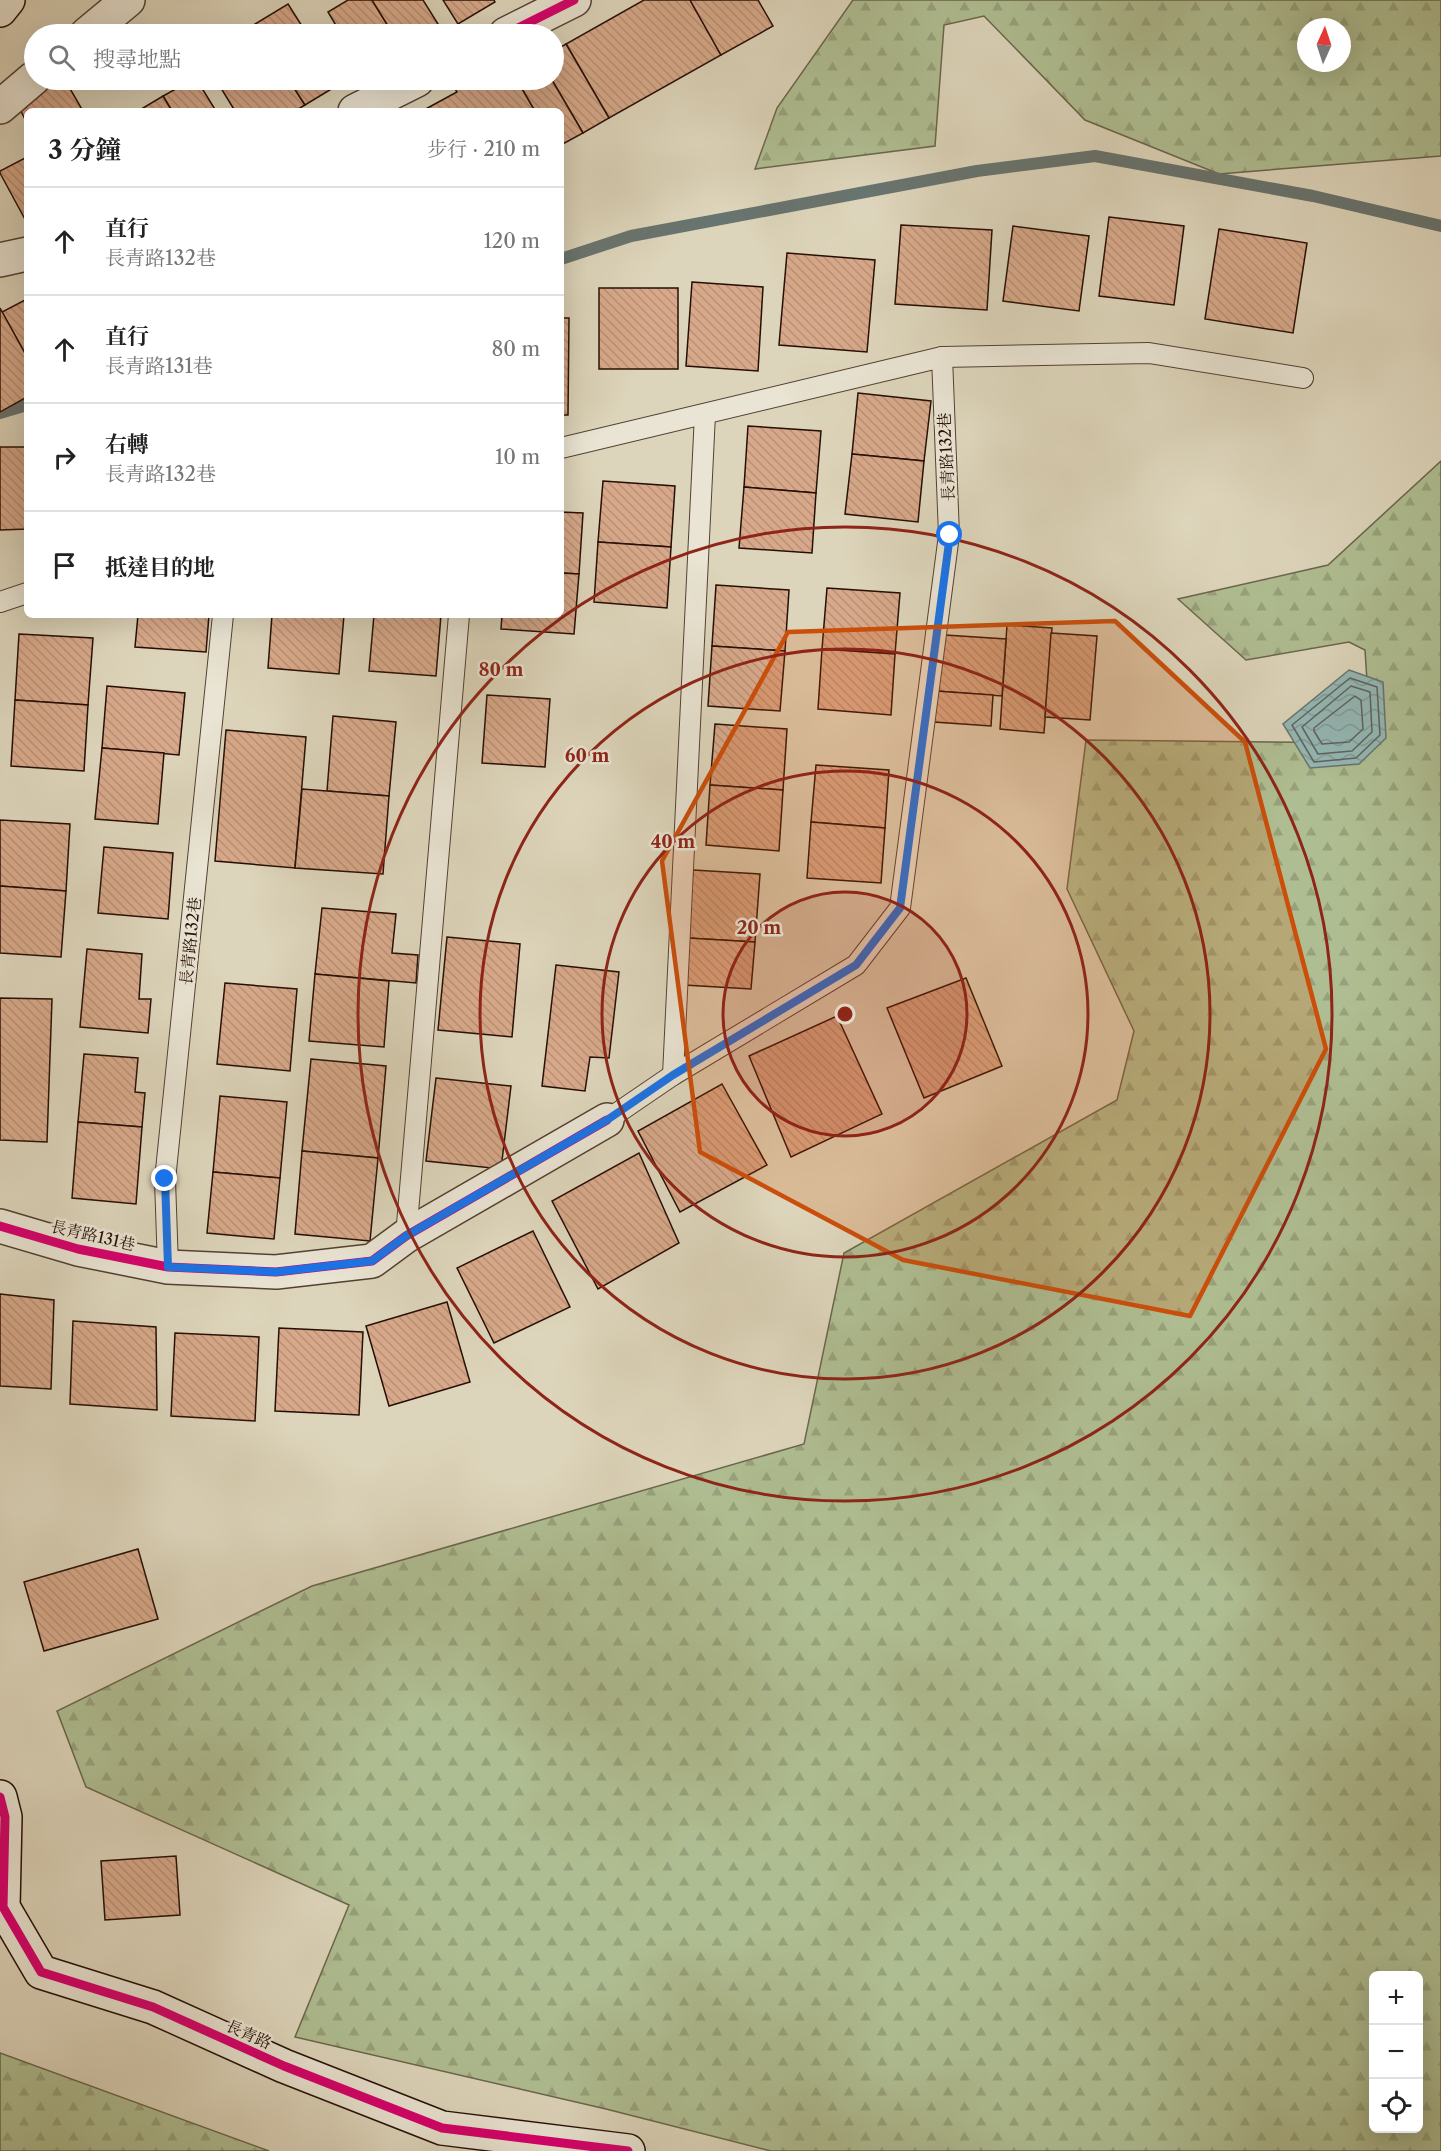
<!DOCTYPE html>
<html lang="zh-TW">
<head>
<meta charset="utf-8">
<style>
	:root { --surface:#fff; --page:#f2f2f2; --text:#222; --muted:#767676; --line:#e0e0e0 }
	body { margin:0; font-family:"Libre Caslon Text","Noto Serif TC",serif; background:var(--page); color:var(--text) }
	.controls { position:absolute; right:18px; bottom:18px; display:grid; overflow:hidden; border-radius:9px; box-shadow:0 6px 24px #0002 }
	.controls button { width:54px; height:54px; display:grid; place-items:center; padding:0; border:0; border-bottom:2px solid var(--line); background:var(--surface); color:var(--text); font:30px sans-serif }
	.compass { position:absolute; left:1297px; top:18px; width:54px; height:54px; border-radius:50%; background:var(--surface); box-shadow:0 6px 24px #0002; rotate:3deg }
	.stop { position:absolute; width:18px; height:18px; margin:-14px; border:4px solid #1a73e8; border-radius:50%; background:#fff }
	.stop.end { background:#1a73e8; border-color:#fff; box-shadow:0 2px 6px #0008 }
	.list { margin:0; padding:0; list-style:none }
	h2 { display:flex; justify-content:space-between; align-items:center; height:78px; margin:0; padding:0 24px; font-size:26px }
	h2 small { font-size:20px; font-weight:400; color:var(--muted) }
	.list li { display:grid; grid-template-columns:39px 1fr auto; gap:18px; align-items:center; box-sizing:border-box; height:108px; padding:0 24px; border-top:2px solid var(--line) }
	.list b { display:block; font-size:22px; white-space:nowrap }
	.list p { margin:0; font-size:20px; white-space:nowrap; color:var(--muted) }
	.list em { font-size:20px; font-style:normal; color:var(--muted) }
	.icon { flex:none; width:33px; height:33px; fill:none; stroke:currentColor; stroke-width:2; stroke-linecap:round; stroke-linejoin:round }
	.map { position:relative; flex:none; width:1441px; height:2151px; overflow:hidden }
	.search { position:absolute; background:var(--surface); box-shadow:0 6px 24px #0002; left:24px; top:24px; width:540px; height:66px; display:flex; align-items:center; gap:15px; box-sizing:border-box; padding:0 21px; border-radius:33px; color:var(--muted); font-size:22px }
	.panel { position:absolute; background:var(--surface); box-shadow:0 6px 24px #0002; left:24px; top:108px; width:540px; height:510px; border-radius:9px }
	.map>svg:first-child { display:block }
	.forest { fill:url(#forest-firs); stroke:#6b664c; stroke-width:1.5; fill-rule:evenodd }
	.water { fill:url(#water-waves); stroke:#68746f; stroke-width:1.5 }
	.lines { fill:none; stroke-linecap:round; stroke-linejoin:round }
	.shore { stroke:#5e635e; stroke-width:1.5 }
	.stream { stroke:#68746f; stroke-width:12 }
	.building { fill:url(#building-back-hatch); stroke:#270e05; stroke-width:1.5 }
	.lane-casing { stroke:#544032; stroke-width:22 }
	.street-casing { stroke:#544032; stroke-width:36 }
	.secondary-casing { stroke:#270e05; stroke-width:36 }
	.lane { stroke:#e9e4d3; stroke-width:20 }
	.street { stroke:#e9e4d3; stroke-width:33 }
	.secondary { stroke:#e9e4d3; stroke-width:33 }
	.cycleway-casing { stroke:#e9e4d3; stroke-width:13 }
	.cycleway { stroke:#d6006c; stroke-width:9 }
	.route { stroke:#1a73e8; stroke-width:8 }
	.marked { fill:#cb4e0b; fill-opacity:0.2; stroke:#cb4e0b; stroke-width:4.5; stroke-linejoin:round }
	.ring { fill:none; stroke:#8f2418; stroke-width:3 }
	.labels { text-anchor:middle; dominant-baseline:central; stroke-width:5; stroke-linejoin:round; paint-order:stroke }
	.street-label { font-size:16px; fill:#270e05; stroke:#e9e4d3 }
	.centre { fill:#8f2418; stroke:#e9e4d3; stroke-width:3 }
	.ring-label { font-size:18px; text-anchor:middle; font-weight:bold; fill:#8f2418; stroke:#e9e4d3; stroke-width:5; stroke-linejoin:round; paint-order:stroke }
</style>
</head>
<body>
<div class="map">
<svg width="1441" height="2151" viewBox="0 0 1441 2151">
	<defs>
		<pattern id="forest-firs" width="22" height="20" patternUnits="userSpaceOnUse" patternTransform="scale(1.5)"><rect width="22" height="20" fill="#afbe92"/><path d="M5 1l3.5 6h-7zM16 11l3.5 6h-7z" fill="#97a27c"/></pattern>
		<pattern id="water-waves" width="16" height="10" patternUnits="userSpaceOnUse" patternTransform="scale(1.5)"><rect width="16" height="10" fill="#94b8b6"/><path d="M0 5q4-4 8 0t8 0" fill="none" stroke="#809d9b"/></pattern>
		<pattern id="building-back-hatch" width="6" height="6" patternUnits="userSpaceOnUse" patternTransform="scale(1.5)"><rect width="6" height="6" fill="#d7a98a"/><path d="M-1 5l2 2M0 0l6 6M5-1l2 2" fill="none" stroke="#b99076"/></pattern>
	</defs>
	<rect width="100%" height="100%" fill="#ddd5bb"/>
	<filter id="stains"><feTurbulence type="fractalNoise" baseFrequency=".00333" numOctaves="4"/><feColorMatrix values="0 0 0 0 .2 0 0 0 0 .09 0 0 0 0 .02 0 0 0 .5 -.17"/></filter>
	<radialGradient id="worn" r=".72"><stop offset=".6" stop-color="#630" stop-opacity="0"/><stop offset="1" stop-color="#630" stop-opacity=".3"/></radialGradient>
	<!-- forest -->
	<g class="forest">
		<path d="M853 0H1441V156L1219 174 1085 120 984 16 944 25 935 146 755 169 777 108ZM1306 27H1342V63H1306Z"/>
		<path d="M1441 461V2151H771L606 2109 295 2037 349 1905 86 1787 57 1711 312 1586 804 1444 844 1253 1117 1100 1134 1031 1067 889 1086 740 1371 743 1365 650 1349 642 1246 660 1178 599 1328 565ZM1374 1976H1418V2128H1374Z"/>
		<polygon points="0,2053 269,2151 0,2151"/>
	</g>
	<!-- water -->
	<polygon class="water" points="1349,670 1383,682 1386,738 1359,764 1310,768 1283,724"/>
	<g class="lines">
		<!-- shore -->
		<g class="shore">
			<polygon points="1350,678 1377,687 1380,735 1356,758 1314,762 1292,725"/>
			<polygon points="1351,686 1370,692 1372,732 1352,751 1318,754 1302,727"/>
			<polygon points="1355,696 1361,700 1363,729 1349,742 1322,744 1314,731 1314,728"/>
		</g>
		<!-- stream -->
		<g class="stream">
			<polyline points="561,259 631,236 977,171 1095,156 1313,196 1441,226"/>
			<polyline points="0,413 27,405"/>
		</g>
	</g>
	<!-- building -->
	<g class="building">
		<polygon points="348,0 372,0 393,34 341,34 328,12"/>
		<polygon points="372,0 423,0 438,24 421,34 393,34"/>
		<polygon points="443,0 494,0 495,2 458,24"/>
		<polygon points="644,0 690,0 721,55 609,118 566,44"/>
		<polygon points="690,0 758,0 773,26 721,55"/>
		<polygon points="288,4 307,34 261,34 255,24"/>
		<polygon points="566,44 609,118 583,133 552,80 554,80 554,51"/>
		<polygon points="58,80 65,80 83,111 27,111 27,123 16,102"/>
		<polygon points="192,80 197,80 216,111 172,111 163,96"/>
		<polygon points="216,80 289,80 305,105 295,111 235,111"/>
		<polygon points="289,80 334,80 338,85 305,105"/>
		<polygon points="450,80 517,80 535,111 422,111 457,92"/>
		<polygon points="517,80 552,80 583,133 561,145 561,111 535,111"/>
		<polygon points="163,96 172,111 138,111"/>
		<polygon points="27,157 27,223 0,173 0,171"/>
		<polygon points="1109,217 1184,226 1174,305 1099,296"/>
		<polygon points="901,225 992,230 987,310 895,304"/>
		<polygon points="1013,226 1089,236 1079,311 1003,301"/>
		<polygon points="1219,229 1307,243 1293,333 1205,319"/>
		<polygon points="787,253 875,260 867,352 779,345"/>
		<polygon points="692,282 763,287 758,371 686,366"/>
		<rect x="599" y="288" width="79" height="81"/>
		<polygon points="27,299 27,357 2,312"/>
		<polygon points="0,308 27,357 27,397 0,412"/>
		<polygon points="561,318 569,318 568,415 561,415"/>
		<polygon points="858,393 931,401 924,461 852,454"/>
		<polygon points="748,426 821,431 816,493 744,487"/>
		<polygon points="0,447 27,447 27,529 0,530"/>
		<polygon points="852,454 924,461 918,522 845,514"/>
		<polygon points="603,481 675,486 671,547 598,542"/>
		<polygon points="744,487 816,493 812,553 739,548"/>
		<polygon points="561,512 583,513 579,574 561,573"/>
		<polygon points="598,542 671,547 667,608 594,602"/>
		<polygon points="561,573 579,574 574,634 501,629 502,615 561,615"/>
		<polygon points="716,585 789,590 785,651 712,646"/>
		<polygon points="827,588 900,593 895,654 822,649"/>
		<polygon points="138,615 209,615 206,652 135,647"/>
		<polygon points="272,615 344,615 339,674 268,668"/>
		<polygon points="374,615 441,615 436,676 369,671"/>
		<polygon points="1007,625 1052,628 1044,733 1000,729"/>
		<polygon points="1051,633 1097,636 1090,720 1045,717"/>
		<polygon points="19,634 93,638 88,705 15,700"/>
		<polygon points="930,634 1006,639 1002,696 936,691"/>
		<polygon points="712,646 785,651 780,711 708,706"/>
		<polygon points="822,649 895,654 891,715 818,709"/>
		<polygon points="107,686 185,693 179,755 102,748"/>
		<polygon points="936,691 993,695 991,726 934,722"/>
		<polygon points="487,695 550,699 545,767 482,763"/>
		<polygon points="15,700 88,705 84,771 11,766"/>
		<polygon points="333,716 396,722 389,796 327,791"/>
		<polygon points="715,724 787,729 783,790 710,785"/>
		<polygon points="226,730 306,737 295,868 215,861"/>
		<polygon points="102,748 164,753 158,824 95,819"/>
		<polygon points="816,765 889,770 885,828 811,822"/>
		<polygon points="710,785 783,790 779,851 706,845"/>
		<polygon points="302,789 389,796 383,874 295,868"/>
		<polygon points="0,820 70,824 66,891 0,886"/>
		<polygon points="811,822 885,828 881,883 807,878"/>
		<polygon points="104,847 173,853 168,919 98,913"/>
		<polygon points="693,870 760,874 755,942 688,938"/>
		<polygon points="0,886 66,891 61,957 0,953"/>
		<polygon points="322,908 396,914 392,953 418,955 416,983 315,974"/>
		<polygon points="447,937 520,944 512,1037 438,1030"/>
		<polygon points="688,938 755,942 751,989 684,985"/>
		<polygon points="87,949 142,954 139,999 151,999 148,1033 80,1027"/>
		<polygon points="556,965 619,972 609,1058 590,1057 585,1091 542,1086"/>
		<polygon points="315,974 389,981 384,1047 309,1041"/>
		<polygon points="966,978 1002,1066 924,1098 887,1008"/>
		<polygon points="225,983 297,989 290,1071 217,1064"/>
		<polygon points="0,998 52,999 47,1142 0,1140"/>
		<polygon points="837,1016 882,1114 791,1157 749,1056"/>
		<polygon points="84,1054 138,1058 135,1092 145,1093 142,1127 78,1122"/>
		<polygon points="311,1059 386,1066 378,1158 302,1151"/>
		<polygon points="436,1078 511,1086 501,1169 426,1161"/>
		<polygon points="722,1084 767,1165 680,1212 638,1131"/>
		<polygon points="220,1096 287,1102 280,1178 213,1172"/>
		<polygon points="78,1122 142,1127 136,1204 72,1198"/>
		<polygon points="302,1151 378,1158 370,1241 295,1234"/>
		<polygon points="639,1153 679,1243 598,1289 552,1201"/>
		<polygon points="213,1172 280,1178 274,1239 207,1233"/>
		<polygon points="533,1231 570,1307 494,1343 457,1268"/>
		<polygon points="0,1294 54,1300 51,1389 0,1386"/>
		<polygon points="447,1302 470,1382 389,1406 366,1326"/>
		<polygon points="73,1321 156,1327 157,1410 70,1404"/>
		<polygon points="279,1328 363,1332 359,1415 275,1411"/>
		<polygon points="175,1333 259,1337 255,1421 171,1416"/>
		<polygon points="138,1549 158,1619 44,1651 24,1582"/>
		<polygon points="176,1856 180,1915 105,1920 101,1861"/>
	</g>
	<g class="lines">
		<!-- lane casing -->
		<g class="lane-casing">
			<g id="lane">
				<polyline points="942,357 1149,353 1303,378"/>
				<polyline points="561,448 942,357 949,535 900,908 856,965 673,1075 607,1120"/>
				<polyline points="0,602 27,593"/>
				<polyline points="673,1075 705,414"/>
				<polyline points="406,1236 459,615"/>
				<polyline points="168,1267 165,1180 223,615"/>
			</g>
		</g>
		<!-- street casing -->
		<g class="street-casing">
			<g id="street">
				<polyline points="87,34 128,0"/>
				<polyline points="506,34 574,0"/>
				<polyline points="0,107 34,78"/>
				<polyline points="355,111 417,80"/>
				<polyline points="0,260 27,254"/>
				<polyline points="0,1226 78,1249 168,1267 276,1272 372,1261 406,1236 607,1120"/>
			</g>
		</g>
		<!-- secondary casing -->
		<g class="secondary-casing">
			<g id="secondary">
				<polyline points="0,10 8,0"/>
				<polyline points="0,1797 5,1817 3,1907 41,1972 153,2007 284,2066 442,2128 628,2151"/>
			</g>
		</g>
		<!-- lane -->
		<use href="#lane" class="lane"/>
		<!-- street -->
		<use href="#street" class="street"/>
		<!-- secondary -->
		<use href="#secondary" class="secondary"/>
		<!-- cycleway casing -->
		<g class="cycleway-casing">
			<g id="cycleway">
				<polyline points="506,34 574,0"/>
				<polyline points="0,1226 78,1249 168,1267 276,1272 372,1261 406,1236 607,1120"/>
				<polyline points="0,1797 5,1817 3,1907 41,1972 153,2007 284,2066 442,2128 628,2151"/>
			</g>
		</g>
		<!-- cycleway -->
		<use href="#cycleway" class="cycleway"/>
	</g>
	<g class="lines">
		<!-- route -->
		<polyline class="route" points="165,1179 168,1267 276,1272 372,1261 406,1236 607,1120 673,1075 856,965 900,908 950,535"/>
	</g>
	<!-- marked area -->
	<path class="marked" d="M1115 621 1245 742 1326 1049 1190 1316 903 1260 700 1152 662 861 788 632Z"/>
	<!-- distance rings -->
	<circle cx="845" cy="1014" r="122" fill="#8f2418" fill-opacity=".12"/>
	<g class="ring">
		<circle cx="845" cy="1014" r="122"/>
		<circle cx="845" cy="1014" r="243"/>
		<circle cx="845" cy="1014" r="365"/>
		<circle cx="845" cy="1014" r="487"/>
	</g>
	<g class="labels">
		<!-- street labels -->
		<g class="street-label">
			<text transform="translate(946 457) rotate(-93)">長青路132巷</text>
			<text transform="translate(190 941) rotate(-84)">長青路132巷</text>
			<text transform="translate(93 1235) rotate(13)">長青路131巷</text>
			<text transform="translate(249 2034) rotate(24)">長青路</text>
		</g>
	</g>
	<circle cx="845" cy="1014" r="9" class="centre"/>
	<g class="ring-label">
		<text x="501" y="676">80 m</text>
		<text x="587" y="762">60 m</text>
		<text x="673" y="848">40 m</text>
		<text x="759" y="934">20 m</text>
	</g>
	<rect width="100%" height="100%" filter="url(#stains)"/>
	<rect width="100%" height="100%" fill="url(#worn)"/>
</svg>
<div class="controls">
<button>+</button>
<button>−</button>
<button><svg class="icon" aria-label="locate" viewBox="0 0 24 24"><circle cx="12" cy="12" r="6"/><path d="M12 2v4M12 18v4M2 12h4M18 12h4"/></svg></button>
</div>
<svg class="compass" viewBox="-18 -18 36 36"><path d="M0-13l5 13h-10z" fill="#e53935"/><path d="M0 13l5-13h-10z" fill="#767676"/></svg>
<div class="stop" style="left:950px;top:535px"></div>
<div class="stop end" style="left:165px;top:1179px"></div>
<div class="search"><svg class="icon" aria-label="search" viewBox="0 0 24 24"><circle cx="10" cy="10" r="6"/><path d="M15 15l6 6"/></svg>搜尋地點</div>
<section class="panel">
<h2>3 分鐘<small>步行 · 210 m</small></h2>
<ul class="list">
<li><svg class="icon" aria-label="ahead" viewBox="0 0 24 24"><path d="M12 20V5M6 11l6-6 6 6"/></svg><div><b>直行</b><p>長青路132巷</p></div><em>120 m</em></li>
<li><svg class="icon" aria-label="ahead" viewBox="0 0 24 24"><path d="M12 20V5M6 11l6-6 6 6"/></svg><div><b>直行</b><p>長青路131巷</p></div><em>80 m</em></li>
<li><svg class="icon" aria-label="right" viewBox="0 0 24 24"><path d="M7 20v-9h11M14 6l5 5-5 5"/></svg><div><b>右轉</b><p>長青路132巷</p></div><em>10 m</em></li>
<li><svg class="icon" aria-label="arrive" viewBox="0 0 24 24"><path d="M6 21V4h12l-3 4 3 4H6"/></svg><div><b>抵達目的地</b></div></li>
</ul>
</section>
</div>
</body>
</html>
